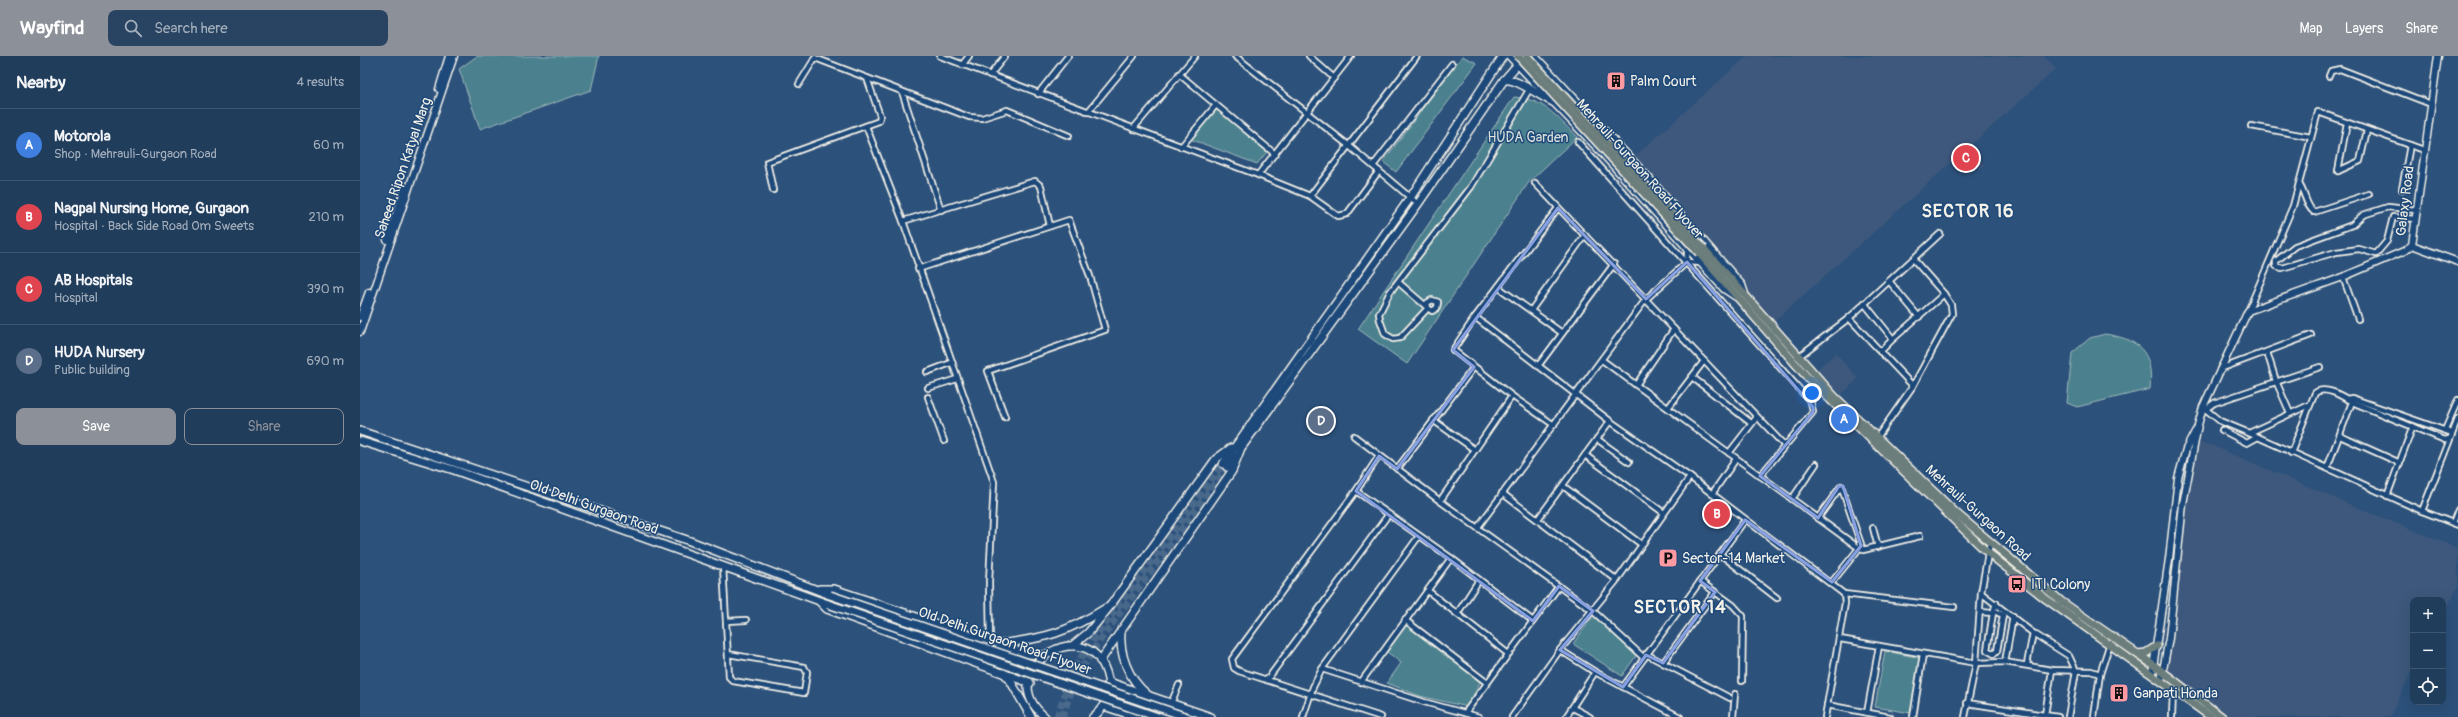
<!DOCTYPE html>
<html lang="en">
<head>
<meta charset="utf-8">
<style>
	:root { --surface:#213d5c; --page:#294462; --text:#f1f3f6; --muted:#a2aebb; --line:#3e5672; --accent:#8c9099 }
	body { margin:0; font-family:Pangolin,sans-serif; background:var(--page); color:var(--text) }
	.controls { position:absolute; right:12px; bottom:12px; display:grid; overflow:hidden; border-radius:8px; box-shadow:0 4px 16px #0002 }
	.controls button { width:36px; height:36px; display:grid; place-items:center; padding:0; border:0; border-bottom:1px solid var(--line); background:var(--surface); color:var(--text); font:20px sans-serif }
	.you { position:absolute; left:1452px; top:337px; width:14px; height:14px; margin:-10px; border:3px solid #fff; border-radius:50%; background:#1a73e8; box-shadow:0 0 0 6px #1a73e833 }
	.badge { display:grid; place-items:center; width:26px; height:26px; border-radius:50%; background:var(--accent); color:#fff; font-size:13px; font-weight:700 }
	.pin { position:absolute; translate:-50% -50%; border:2px solid #fff; box-shadow:0 1px 4px #0006 }
	.list { margin:0; padding:0; list-style:none }
	h2 { display:flex; justify-content:space-between; align-items:center; height:52px; margin:0; padding:0 16px; font-size:17px }
	h2 small { font-size:13px; font-weight:400; color:var(--muted) }
	.list li { display:grid; grid-template-columns:26px 1fr auto; gap:12px; align-items:center; box-sizing:border-box; height:72px; padding:0 16px; border-top:1px solid var(--line) }
	.list b { display:block; font-size:15px; white-space:nowrap }
	.list p { margin:0; font-size:13px; white-space:nowrap; color:var(--muted) }
	.list em { font-size:13px; font-style:normal; color:var(--muted) }
	.actions { display:flex; gap:8px; padding:12px 16px }
	.actions a { flex:1; padding:9px 0; border:1px solid var(--accent); border-radius:8px; text-align:center; font-size:14px; color:var(--accent) }
	.actions .main { background:var(--accent); color:#fff }
	.icon { flex:none; width:22px; height:22px; fill:none; stroke:currentColor; stroke-width:2; stroke-linecap:round; stroke-linejoin:round }
	.map { position:relative; flex:none; width:2098px; height:661px; overflow:hidden }
	header { display:flex; align-items:center; gap:24px; box-sizing:border-box; height:56px; padding:0 20px; background:var(--accent); color:#fff }
	header strong { font-size:19px }
	nav { display:flex; gap:22px; margin-inline-start:auto; font-size:14px }
	.search { width:280px; height:36px; background:var(--page); display:flex; align-items:center; gap:10px; box-sizing:border-box; padding:0 14px; border-radius:8px; color:var(--muted); font-size:15px }
	main { display:flex }
	aside { flex:1; background:var(--surface) }
	.map>svg:first-child { display:block }
	.built { fill:#3c597c }
	.green { fill:#4c818e; stroke:#a0b9bb }
	.lines { fill:none; stroke-linecap:round; stroke-linejoin:round }
	.secondary-tunnel { stroke:#4a698b; stroke-width:7; stroke-dasharray:7 3.5; stroke-linecap:butt }
	.minor-casing { stroke:#f4f1e8; stroke-width:8 }
	.tertiary-casing { stroke:#f4f1e8; stroke-width:9 }
	.secondary-casing { stroke:#f4f1e8; stroke-width:10 }
	.primary-casing { stroke:#f4f1e8; stroke-width:10 }
	.minor { stroke:#1f4a7a; stroke-width:4.5 }
	.tertiary { stroke:#1f4a7a; stroke-width:6 }
	.secondary { stroke:#1f4a7a; stroke-width:7 }
	.primary { stroke:#6c7e7c; stroke-width:7 }
	.secondary-bridge-casing { stroke:#f4f1e8; stroke-width:10; stroke-linecap:butt }
	.primary-bridge-casing { stroke:#f4f1e8; stroke-width:10; stroke-linecap:butt }
	.secondary-bridge { stroke:#1f4a7a; stroke-width:7 }
	.primary-bridge { stroke:#6c7e7c; stroke-width:7 }
	.marked { fill:none; stroke:#88a0e0; stroke-width:3; stroke-linejoin:round }
	.labels { text-anchor:middle; dominant-baseline:central; stroke-width:3; stroke-linejoin:round; paint-order:stroke }
	.poi-label { font-size:14px; fill:#f4f1e8; stroke:#1f4a7a; text-anchor:start }
	.park-label { font-size:14px; fill:#dbe0da; stroke:#1f4a7a }
	.street-label { font-size:14px; fill:#f4f1e8; stroke:#1f4a7a }
	.district-label { font-size:18px; font-weight:bold; letter-spacing:1px; fill:#f4f1e8; stroke:#1f4a7a }
</style>
</head>
<body>
<header>
<strong>Wayfind</strong>
<div class="search"><svg class="icon" aria-label="search" viewBox="0 0 24 24"><circle cx="10" cy="10" r="6"/><path d="M15 15l6 6"/></svg>Search here</div>
<nav><a>Map</a><a>Layers</a><a>Share</a></nav>
</header>
<main>
<aside>
<h2>Nearby<small>4 results</small></h2>
<ul class="list">
<li><span class="badge" style="background:#3f7fe0">A</span><div><b>Motorola</b><p>Shop · Mehrauli-Gurgaon Road</p></div><em>60 m</em></li>
<li><span class="badge" style="background:#e0444e">B</span><div><b>Nagpal Nursing Home, Gurgaon</b><p>Hospital · Back Side Road Om Sweets</p></div><em>210 m</em></li>
<li><span class="badge" style="background:#e0444e">C</span><div><b>AB Hospitals</b><p>Hospital</p></div><em>390 m</em></li>
<li><span class="badge" style="background:#5c6f8a">D</span><div><b>HUDA Nursery</b><p>Public building</p></div><em>690 m</em></li>
</ul>
<div class="actions"><a class="main">Save</a><a>Share</a></div>
</aside>
<div class="map">
<svg width="2098" height="661" viewBox="0 0 2098 661">
	<rect width="100%" height="100%" fill="#2c517b"/>
	<filter id="ink" filterUnits="userSpaceOnUse"><feTurbulence type="fractalNoise" baseFrequency=".025" numOctaves="2"/><feDisplacementMap in="SourceGraphic" scale="8" xChannelSelector="R" yChannelSelector="G"/><feConvolveMatrix kernelMatrix="1 2 1 2 8 2 1 2 1" color-interpolation-filters="sRGB"/></filter>
	<g filter="url(#ink)">
		<!-- built -->
		<g class="built">
			<polygon points="1387,0 1684,0 1696,13 1609,91 1625,110 1620,114 1611,103 1608,106 1610,109 1603,114 1594,104 1408,271 1265,109"/>
			<polygon points="1476,297 1498,323 1481,339 1457,313"/>
			<polygon points="1836,386 1851,389 1996,451 2098,492 2098,530 2083,560 2083,544 2053,544 2053,612 2030,661 1869,661 1808,615 1824,454"/>
		</g>
		<!-- green -->
		<g class="green">
			<polygon points="117,0 239,0 231,34 120,73 99,13"/>
			<polygon points="1102,0 1117,7 1036,116 1023,106"/>
			<path d="M1154 41C1184 43 1197 61 1217 81L1169 126 1047 308 998 273Z"/>
			<polygon points="857,53 907,96 897,108 830,83"/>
			<path d="M1745 278C1779 283 1794 296 1790 333L1717 351 1707 347 1712 297 1730 282Z"/>
			<polygon points="1234,559 1278,597 1262,620 1213,588"/>
			<polygon points="1047,566 1121,624 1108,651 1060,640 1027,627 1041,607 1026,595"/>
			<polygon points="1525,595 1561,602 1551,657 1515,651"/>
		</g>
		<g class="lines">
			<!-- secondary-tunnel -->
			<g class="secondary-tunnel">
				<polyline points="697,661 713,615 723,598 863,408"/>
				<path d="M703 661C709 636 723 609 738 587L867 411"/>
			</g>
			<!-- minor casing -->
			<g class="minor-casing">
				<g id="minor">
					<polyline points="580,0 898,119 950,140 978,160 987,158 1019,115"/>
					<polyline points="875,0 988,89 1058,148"/>
					<polyline points="949,0 974,22"/>
					<polyline points="602,9 609,0"/>
					<polyline points="819,18 915,98"/>
					<polyline points="630,19 645,0"/>
					<polyline points="1969,20 1971,15 1980,13 2071,48"/>
					<polyline points="439,28 455,2 609,61 622,62 647,54 709,80"/>
					<polyline points="542,36 581,154"/>
					<polyline points="678,38 708,0"/>
					<polyline points="728,56 774,0"/>
					<polyline points="506,70 543,165 634,426 629,526 630,587"/>
					<polyline points="1891,70 1951,81"/>
					<polyline points="773,73 835,0"/>
					<polyline points="1218,86 1451,346 1453,356 1400,420"/>
					<polyline points="821,91 856,49"/>
					<polyline points="1013,110 1092,8"/>
					<polyline points="1978,115 2000,105 2007,74"/>
					<polyline points="1978,115 1987,67"/>
					<polyline points="898,119 991,0"/>
					<polyline points="1175,127 1424,389"/>
					<path d="M1939 128C1945 136 1946 151 1954 156L2009 138"/>
					<polyline points="2042,133 2050,89"/>
					<polyline points="413,134 407,106 519,65 520,60 507,22"/>
					<polyline points="950,140 1057,0"/>
					<polyline points="2055,163 2033,161 2027,185 2016,198 1999,193 1976,196 1922,212 1916,210 1916,205 1935,190 1992,169 2003,159 2028,151 2056,154"/>
					<polyline points="543,165 675,125 681,130 690,170"/>
					<polyline points="1327,206 1327,192"/>
					<polyline points="558,213 709,164 730,220 745,274 628,315 645,361"/>
					<polyline points="1983,221 1998,263"/>
					<polyline points="1529,225 1559,261"/>
					<polyline points="1038,226 1068,252 1072,255 1077,252 1078,246 1072,244 1067,247 1068,252 1040,282 1033,283 1025,278 1020,264 1019,258 1030,236 1111,131 1169,34"/>
					<polyline points="1138,231 1202,277"/>
					<polyline points="1504,247 1533,283 1584,238 1554,204"/>
					<polyline points="1172,253 1225,179"/>
					<polyline points="1888,255 1933,150 1958,56 2064,94"/>
					<polyline points="1115,261 1250,365 1330,421 1484,538 1594,551"/>
					<polyline points="1489,262 1553,330"/>
					<polyline points="1520,296 1533,283"/>
					<polyline points="1907,296 1916,325 1930,357"/>
					<polyline points="1438,301 1489,262 1580,178"/>
					<polyline points="1242,304 1499,492"/>
					<polyline points="1178,310 1254,208"/>
					<polyline points="1860,313 1951,279"/>
					<polyline points="567,316 591,307"/>
					<polyline points="1332,321 1391,367"/>
					<polyline points="1276,329 1314,273"/>
					<polyline points="568,332 597,323"/>
					<polyline points="568,341 584,385"/>
					<polyline points="1987,343 1992,342 2092,377"/>
					<polyline points="1843,351 1860,365 1889,377 2062,455 2098,469"/>
					<polyline points="1308,352 1344,305"/>
					<polyline points="1846,353 1854,347 1960,311"/>
					<polyline points="1073,364 1115,394"/>
					<polyline points="1194,369 1152,340 1093,294 1115,261 1198,152"/>
					<polyline points="1862,374 1887,387 1898,381"/>
					<polyline points="2085,374 2098,344"/>
					<polyline points="1889,377 1949,349"/>
					<polyline points="994,380 1080,445 1233,555 1284,602"/>
					<polyline points="1980,380 2040,407"/>
					<polyline points="1237,383 1269,406"/>
					<polyline points="1516,383 1553,330 1592,258 1591,249 1584,238"/>
					<polyline points="1369,397 1397,361"/>
					<path d="M1931 397 1955 337C1965 329 1982 340 1992 346L2085 384 2089 383"/>
					<polyline points="1225,399 1304,457"/>
					<polyline points="1019,400 996,435 872,603 874,612 879,615 1021,661"/>
					<polyline points="1967,412 1992,346"/>
					<polyline points="1037,413 1114,311"/>
					<polyline points="1203,430 1281,488"/>
					<polyline points="996,435 1091,502 1173,565"/>
					<polyline points="1142,437 1257,524"/>
					<polyline points="1352,438 1376,403"/>
					<polyline points="2027,440 2053,370"/>
					<polyline points="1432,443 1456,408"/>
					<polyline points="1080,445 1152,340"/>
					<polyline points="2062,455 2098,363"/>
					<polyline points="1458,462 1481,430 1503,494 1560,480"/>
					<polyline points="1178,463 1250,365"/>
					<polyline points="2093,467 2098,454"/>
					<polyline points="1118,471 1286,243 1327,206 1341,207"/>
					<polyline points="1513,472 1518,491"/>
					<polyline points="1360,498 1417,542"/>
					<polyline points="363,510 369,621 373,625 444,637 447,616 444,611 368,598"/>
					<polyline points="1340,525 1373,549 1383,560 1382,625"/>
					<polyline points="1472,526 1501,490"/>
					<polyline points="1068,535 1147,597"/>
					<polyline points="1621,537 1673,577 1709,600 1716,615 1708,661"/>
					<polyline points="1620,556 1633,557 1636,547"/>
					<polyline points="1633,557 1627,594 1634,598 1637,595 1643,559 1634,555"/>
					<polyline points="1097,558 1119,524"/>
					<polyline points="1045,564 1126,626"/>
					<polyline points="366,565 386,564"/>
					<polyline points="1480,583 1616,607 1645,606 1692,614 1731,615 1740,618"/>
					<polyline points="1200,594 1235,616 1320,661"/>
					<polyline points="1286,598 1370,642"/>
					<polyline points="1645,606 1653,560"/>
					<polyline points="1303,607 1355,536"/>
					<polyline points="1667,608 1673,577"/>
					<polyline points="962,613 1064,646 1119,661"/>
					<polyline points="907,624 1028,459"/>
					<polyline points="1001,626 1091,502"/>
					<polyline points="1263,631 1385,464"/>
					<polyline points="811,647 819,629"/>
					<polyline points="1607,647 1698,661"/>
					<polyline points="1467,649 1530,661"/>
					<polyline points="1213,652 1230,661"/>
					<polyline points="1105,657 1199,530"/>
					<polyline points="1507,657 1519,590"/>
					<polyline points="1685,659 1692,614"/>
					<polyline points="943,661 953,631 962,613 1059,480"/>
					<polyline points="1152,661 1200,594 1257,524 1330,421"/>
					<polyline points="1206,661 1235,616"/>
					<polyline points="1373,661 1375,638"/>
					<polyline points="1465,661 1485,547 1484,538"/>
					<polyline points="1553,661 1563,598"/>
					<polyline points="1605,661 1616,607 1621,537 1630,486"/>
					<polyline points="1734,661 1740,618 1750,587"/>
					<polyline points="1812,661 1813,635"/>
				</g>
			</g>
			<!-- tertiary casing -->
			<g class="tertiary-casing">
				<g id="tertiary">
					<polyline points="1149,0 1240,95 1364,233 1376,241"/>
					<polyline points="1175,0 1289,122 1382,229 1385,238"/>
					<polyline points="79,33 89,0"/>
					<polyline points="27,184 45,132"/>
					<polyline points="2052,189 2098,206"/>
					<polyline points="0,261 9,236"/>
					<polyline points="0,276 94,0"/>
					<polyline points="1792,618 1809,503 1818,422 1826,393 1836,374"/>
					<polyline points="1801,625 1809,582 1823,448 1838,369 1843,351 1888,255 1983,221 2044,195 2052,189 2078,0"/>
				</g>
			</g>
			<!-- secondary casing -->
			<g class="secondary-casing">
				<g id="secondary">
					<path d="M1144 24C1157 22 1179 40 1193 46"/>
					<polyline points="0,375 330,485 470,539"/>
					<polyline points="0,385 94,414 468,548"/>
					<polyline points="863,408 1050,142 1143,0"/>
					<polyline points="867,411 875,400"/>
					<polyline points="460,533 474,533 636,588 666,598 683,599"/>
					<polyline points="460,546 467,553 670,627"/>
					<path d="M761 574C759 598 768 623 787 638"/>
					<path d="M640 588C686 582 706 577 746 552"/>
					<polyline points="712,590 729,576 750,550 856,403 871,392"/>
					<polyline points="740,605 872,415 881,392 1058,148 1144,24 1165,0"/>
					<polyline points="644,617 650,624 671,661"/>
					<polyline points="749,626 851,661"/>
					<polyline points="744,650 777,661"/>
					<path d="M685 661C628 614 732 550 748 623 751 637 745 652 733 661"/>
				</g>
			</g>
			<!-- primary casing -->
			<g class="primary-casing">
				<g id="primary">
					<polyline points="1344,193 1474,340 1597,458 1702,546 1795,610 1862,661"/>
					<polyline points="1339,197 1447,321 1627,496 1686,543 1851,661"/>
					<polyline points="1778,598 1786,597 1797,590"/>
				</g>
			</g>
			<!-- minor -->
			<use href="#minor" class="minor"/>
			<!-- tertiary -->
			<use href="#tertiary" class="tertiary"/>
			<!-- secondary -->
			<use href="#secondary" class="secondary"/>
			<!-- primary -->
			<use href="#primary" class="primary"/>
			<!-- secondary-bridge casing -->
			<g class="secondary-bridge-casing">
				<g id="secondary-bridge">
					<polyline points="470,539 827,661"/>
					<polyline points="468,548 798,661"/>
				</g>
			</g>
			<!-- primary-bridge casing -->
			<g class="primary-bridge-casing">
				<g id="primary-bridge">
					<polyline points="1158,0 1339,197"/>
					<polyline points="1167,0 1344,193"/>
				</g>
			</g>
			<!-- secondary-bridge -->
			<use href="#secondary-bridge" class="secondary-bridge"/>
			<!-- primary-bridge -->
			<use href="#primary-bridge" class="primary-bridge"/>
		</g>
	</g>
	<!-- marked area -->
	<path class="marked" d="M1198 152 1286 243 1327 206 1453 351V356L1400 420 1458 462 1479 430H1483L1501 490 1472 526 1385 464 1340 525 1355 536 1303 607 1286 599 1263 631 1200 594 1233 555 1199 530 1173 565 996 435 1019 400 1037 413 1114 311 1093 294Z"/>
	<!-- icons -->
	<defs>
		<g id="building-square" transform="scale(1)"><rect x="-9" y="-9" width="18" height="18" rx="4" fill="#ff9aa2" stroke="#1f4a7a"/><path d="M-4-6H4V6H1V3H-1V6H-4ZM-2.5-4.3h1.7v1.8h-1.7ZM.8-4.3h1.7v1.8H.8ZM-2.5-1h1.7V.8h-1.7ZM.8-1h1.7V.8H.8Z" fill="#111"/></g>
		<g id="parking-square" transform="scale(1)"><rect x="-9" y="-9" width="18" height="18" rx="4" fill="#ff9aa2" stroke="#1f4a7a"/><path d="M-3.5-5.5H1a3.5 3.5 0 0 1 0 7H-1V5.5H-3.5ZM-1-3.4V-.6H.8a1.4 1.4 0 0 0 0-2.8Z" fill="#111"/></g>
		<g id="bus-square" transform="scale(1)"><rect x="-9" y="-9" width="18" height="18" rx="4" fill="#ff9aa2" stroke="#1f4a7a"/><path d="M-5-6H5V4H4V6H2V4H-2V6H-4V4H-5ZM-3.5-4V0h7V-4ZM-3.5 1.2v1.5H-2V1.2ZM2 1.2v1.5H3.5V1.2Z" fill="#111"/></g>
	</defs>
	<g fill-rule="evenodd">
		<use href="#building-square" x="1256" y="25"/>
		<use href="#parking-square" x="1308" y="502"/>
		<use href="#bus-square" x="1657" y="528"/>
		<use href="#building-square" x="1759" y="637"/>
	</g>
	<g class="labels">
		<!-- poi labels -->
		<g class="poi-label">
			<text x="1270" y="25">Palm Court</text>
			<text x="1322" y="502">Sector-14 Market</text>
			<text x="1671" y="528">ITI Colony</text>
			<text x="1773" y="637">Ganpati Honda</text>
		</g>
		<!-- park labels -->
		<g class="park-label">
			<text x="1168" y="81">HUDA Garden</text>
		</g>
		<!-- street labels -->
		<g class="street-label">
			<text transform="translate(43 112) rotate(-71)">Saheed Ripon Katyal Marg</text>
			<text transform="translate(1280 113) rotate(48)">Mehrauli-Gurgaon Road Flyover</text>
			<text transform="translate(2045 145) rotate(-83)">Galaxy Road</text>
			<text transform="translate(234 451) rotate(20)">Old Delhi Gurgaon Road</text>
			<text transform="translate(1618 457) rotate(42)">Mehrauli-Gurgaon Road</text>
			<text transform="translate(645 585) rotate(19)">Old Delhi Gurgaon Road Flyover</text>
		</g>
		<!-- district labels -->
		<g class="district-label">
			<text x="1608" y="155">SECTOR 16</text>
			<text x="1320" y="551">SECTOR 14</text>
		</g>
	</g>
</svg>
<div class="controls">
<button>+</button>
<button>−</button>
<button><svg class="icon" aria-label="locate" viewBox="0 0 24 24"><circle cx="12" cy="12" r="6"/><path d="M12 2v4M12 18v4M2 12h4M18 12h4"/></svg></button>
</div>
<div class="you"></div>
<div class="pin badge" style="left:1484px;top:363px;background:#3f7fe0">A</div>
<div class="pin badge" style="left:1357px;top:458px;background:#e0444e">B</div>
<div class="pin badge" style="left:1606px;top:102px;background:#e0444e">C</div>
<div class="pin badge" style="left:961px;top:365px;background:#5c6f8a">D</div>
</div>
</main>
</body>
</html>
